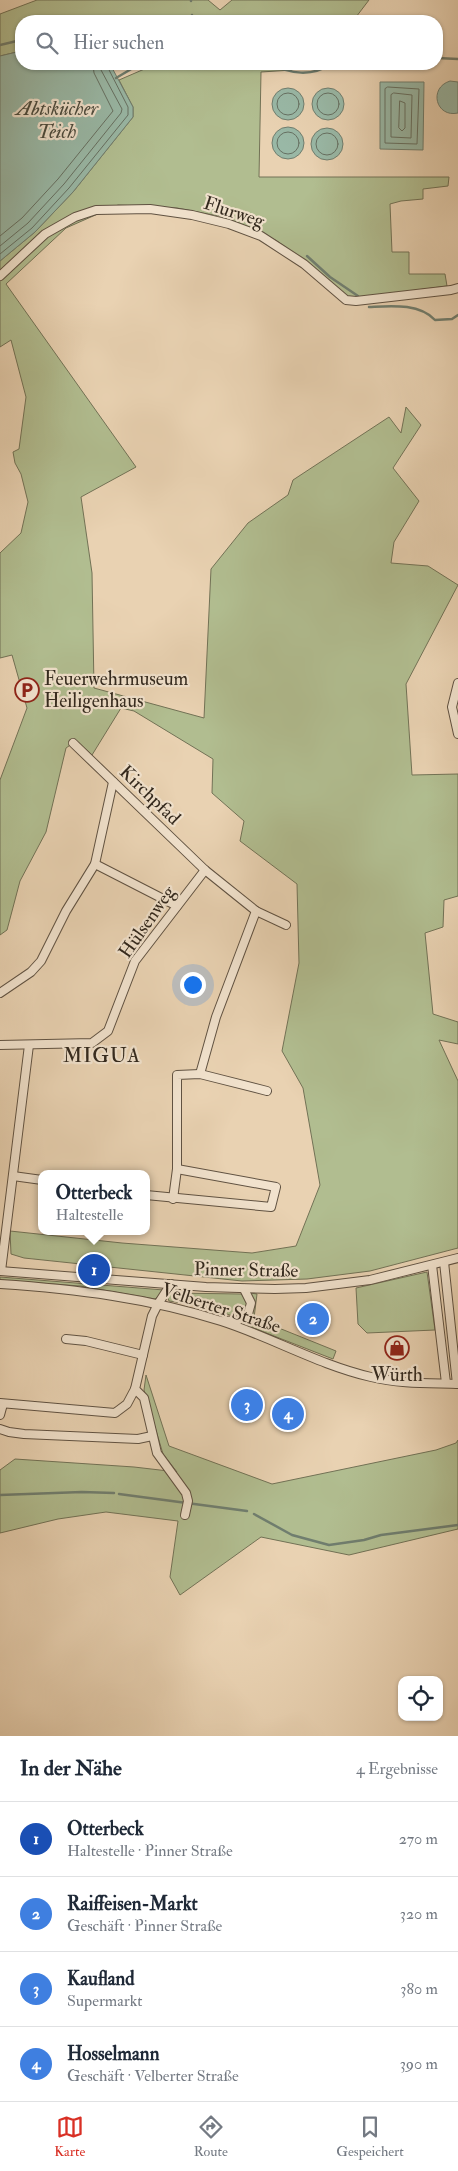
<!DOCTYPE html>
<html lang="de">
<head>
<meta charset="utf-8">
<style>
	:root { --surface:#fff; --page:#f6f6f7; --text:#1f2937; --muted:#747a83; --line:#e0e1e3; --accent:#d93025 }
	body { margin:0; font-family:"IM FELL Double Pica",serif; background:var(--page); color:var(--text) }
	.controls { position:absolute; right:15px; bottom:15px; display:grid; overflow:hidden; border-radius:10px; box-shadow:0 1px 4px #0004 }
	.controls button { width:45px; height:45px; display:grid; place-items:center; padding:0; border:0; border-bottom:1px solid var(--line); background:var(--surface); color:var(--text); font:25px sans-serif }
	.you { position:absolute; left:192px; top:984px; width:18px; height:18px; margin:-12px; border:4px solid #fff; border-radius:50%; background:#1a73e8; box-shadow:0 0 0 8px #1a73e833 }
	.badge { display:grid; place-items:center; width:32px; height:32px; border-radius:50%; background:var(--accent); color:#fff; font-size:16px; font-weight:700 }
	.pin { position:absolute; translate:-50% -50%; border:2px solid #fff; box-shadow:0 1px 5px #0006 }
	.popup { position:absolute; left:38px; top:1170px; width:112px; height:65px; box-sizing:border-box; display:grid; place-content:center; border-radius:10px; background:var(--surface); filter:drop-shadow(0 1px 4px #0005); font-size:16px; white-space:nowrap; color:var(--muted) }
	.popup b { font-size:19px; color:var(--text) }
	.popup::after { content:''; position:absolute; left:50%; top:100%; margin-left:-10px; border:10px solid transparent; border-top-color:var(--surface) }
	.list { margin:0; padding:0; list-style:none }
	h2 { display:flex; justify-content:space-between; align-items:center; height:65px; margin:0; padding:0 20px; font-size:21px }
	h2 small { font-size:16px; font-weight:400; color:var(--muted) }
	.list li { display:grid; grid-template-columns:32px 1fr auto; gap:15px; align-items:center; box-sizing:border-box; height:75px; padding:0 20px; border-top:1px solid var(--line) }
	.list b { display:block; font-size:19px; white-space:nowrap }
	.list p { margin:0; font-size:16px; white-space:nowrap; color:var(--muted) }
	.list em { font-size:16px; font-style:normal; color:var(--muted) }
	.icon { flex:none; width:28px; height:28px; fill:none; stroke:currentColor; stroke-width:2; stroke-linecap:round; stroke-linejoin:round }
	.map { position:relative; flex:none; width:458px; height:1736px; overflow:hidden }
	.search { position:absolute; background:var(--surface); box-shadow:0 1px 4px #0004; left:15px; right:15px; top:15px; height:55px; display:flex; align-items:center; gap:12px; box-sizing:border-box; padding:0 18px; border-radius:20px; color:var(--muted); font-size:19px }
	.sheet { height:365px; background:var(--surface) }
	nav { display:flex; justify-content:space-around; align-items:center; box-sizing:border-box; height:70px; border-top:1px solid var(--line); background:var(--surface); font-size:14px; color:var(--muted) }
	nav a { display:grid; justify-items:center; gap:2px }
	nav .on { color:var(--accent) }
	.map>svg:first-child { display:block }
	.green { fill:#b1bd90; stroke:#727256 }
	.water { fill:#99b8a6; stroke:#707e6f }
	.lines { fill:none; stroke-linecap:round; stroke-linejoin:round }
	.shore { stroke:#667062; stroke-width:1 }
	.stream { stroke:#707e6f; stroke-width:2.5 }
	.minor-casing { stroke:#605242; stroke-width:10 }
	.minor { stroke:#f1e2cd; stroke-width:8 }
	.labels { text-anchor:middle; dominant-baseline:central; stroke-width:4.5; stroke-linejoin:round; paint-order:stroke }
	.street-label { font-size:19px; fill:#32281d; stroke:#f1e2cd }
	.poi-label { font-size:19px; fill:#32281d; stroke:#f1e2cd; text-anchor:start }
	.water-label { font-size:20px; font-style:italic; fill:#4c4c3f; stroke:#f1e2cd }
	.neighbourhood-label { font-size:20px; letter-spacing:1px; fill:#32281d; stroke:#f1e2cd }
</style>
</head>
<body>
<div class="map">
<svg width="458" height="1736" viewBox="0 0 458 1736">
	<rect width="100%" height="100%" fill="#e9d2b2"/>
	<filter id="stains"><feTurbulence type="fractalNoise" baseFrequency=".004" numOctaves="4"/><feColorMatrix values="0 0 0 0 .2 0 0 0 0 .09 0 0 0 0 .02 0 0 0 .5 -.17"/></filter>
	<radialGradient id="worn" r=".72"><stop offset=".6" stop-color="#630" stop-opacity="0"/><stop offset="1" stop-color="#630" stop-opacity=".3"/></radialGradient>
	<!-- green -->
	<g class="green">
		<polygon points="37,0 208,0 220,10 232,0 369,0 353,21 21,21 21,51 0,56 0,14"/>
		<polygon points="156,64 278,64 292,70 261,72 259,177 449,177 448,186 423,189 423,199 401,201 390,204 392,252 409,252 409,274 445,274 447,286 350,299 309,264 277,241 257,230 219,216 177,208 118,205 66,228 6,284 136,467 81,497 92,573 94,688 204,718 211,569 248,523 288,495 293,480 389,417 401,433 406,407 421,425 393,468 419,501 394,542 391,563 428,566 458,585 406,684 412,775 458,774 458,896 444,900 443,927 425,933 433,1014 458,1022 458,1044 439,1040 458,1081 458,1248 370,1271 307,1279 242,1281 24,1258 11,1254 10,1231 122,1243 252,1253 296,1246 320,1185 303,1088 282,1051 299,963 297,884 240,841 244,821 212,793 213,759 134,711 121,708 92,755 76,741 66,748 46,832 20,881 7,930 0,935 0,780 27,708 12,655 0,658 0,553 21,533 28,502 21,474 15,463 13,452 19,449 26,397 11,340 0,347 0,261 35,232 73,192 133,117 133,107 119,80"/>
		<polygon points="427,1272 435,1330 367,1333 358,1324 356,1288"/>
		<polygon points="0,1277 164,1290 155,1299 80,1286 0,1280"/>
		<path d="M173 1293 241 1294C247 1300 248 1303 245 1311L239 1316H233L201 1306 169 1301 167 1296Z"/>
		<path d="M250 1293 257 1294 254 1318 336 1351 333 1359 238 1322C252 1314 258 1310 250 1293Z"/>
		<polygon points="146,1375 169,1446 272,1484 436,1450 456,1443 458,1440 458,1529 349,1555 261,1537 180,1595 170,1577 178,1521 106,1512 58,1519 0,1533 0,1470 15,1459 134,1467 177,1472 163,1454 144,1390"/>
	</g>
	<!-- water -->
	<g class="water">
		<polygon points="21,51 21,64 110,64 133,107 133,117 73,192 35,232 0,261 0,56"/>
		<path d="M450 81 458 82V113C436 118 428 88 450 81Z"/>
		<polygon points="380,82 424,82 423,150 380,149"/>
		<circle cx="328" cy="104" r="16"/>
		<circle cx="288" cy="104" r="16"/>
		<circle cx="288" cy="143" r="16"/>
		<circle cx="327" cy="144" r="16"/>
	</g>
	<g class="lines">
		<!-- shore -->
		<g class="shore">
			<polygon points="388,87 419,89 417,144 385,143 385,89"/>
			<circle cx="328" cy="104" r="11"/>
			<circle cx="288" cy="104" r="11"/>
			<polygon points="394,93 412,95 411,138 391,137 391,95"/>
			<polygon points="400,101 405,103 405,128 402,131 399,128"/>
			<circle cx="288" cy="143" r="11"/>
			<circle cx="327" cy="144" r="11"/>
			<polyline points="0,236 22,218 58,179 113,111 94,73 93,64"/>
			<polyline points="0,246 28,223 64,184 121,113 122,109 101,70 100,64"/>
			<polyline points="0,254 32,228 69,188 128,115 128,107 106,64"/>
		</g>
		<!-- stream -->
		<g class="stream">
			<polyline points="191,0 191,1"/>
			<polyline points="192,15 193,21"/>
			<polyline points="0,45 21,40"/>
			<polyline points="437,58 458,59"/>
			<polyline points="129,64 133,68"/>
			<path d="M271 64C290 74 312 77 331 64"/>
			<polyline points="116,78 133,68 146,64"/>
			<polyline points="307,256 330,277 358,296"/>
			<path d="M369 307C391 306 419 303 435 320L452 319 458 315"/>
			<polyline points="119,1494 247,1511"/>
			<polyline points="0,1495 82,1492 114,1493"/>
			<polyline points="254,1514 292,1535 329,1545 364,1540 381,1535 458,1525"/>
		</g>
		<!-- minor casing -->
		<g class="minor-casing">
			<g id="minor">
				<polyline points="0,276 45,234 75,217 96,210 150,209 192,215 229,224 261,236 304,264 346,300 356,301 451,290 458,288"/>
				<polyline points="458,683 452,707 458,734"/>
				<polyline points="73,743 205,870 256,911 286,925"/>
				<polyline points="95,864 177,906"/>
				<polyline points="0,993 31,972 41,961 66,911 95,864 113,782"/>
				<polyline points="0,1045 92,1043 108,1031 135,961 205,870"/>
				<polyline points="200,1074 216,1017 256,911"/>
				<polyline points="13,1176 42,1180"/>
				<polyline points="146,1195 271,1207 276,1187 177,1169"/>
				<polyline points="173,1199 177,1169 177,1075 200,1074 267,1091"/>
				<polyline points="444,1262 457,1384"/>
				<polyline points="432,1265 446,1383"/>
				<polyline points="0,1271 206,1287 275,1289 306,1288 370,1280 458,1258"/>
				<polyline points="1,1271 29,1045"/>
				<path d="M0 1284C75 1289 149 1298 221 1321 271 1337 319 1365 371 1377 400 1384 429 1383 458 1384"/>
				<polyline points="171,1284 158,1304 152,1316 135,1389 144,1398 157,1453 186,1493 188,1501 185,1515"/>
				<polyline points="224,1321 239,1320 248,1314 251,1303 244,1289"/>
				<polyline points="66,1339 86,1341 143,1355"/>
				<polyline points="0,1403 115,1413 127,1404 135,1389"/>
				<polyline points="0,1415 3,1404"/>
				<polyline points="0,1429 9,1432 24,1434 138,1439 152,1436"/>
			</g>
		</g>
		<!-- minor -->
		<use href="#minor" class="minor"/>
	</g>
	<!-- icons -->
	<defs>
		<g id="parking-ring" transform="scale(1.25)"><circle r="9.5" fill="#f1e2cd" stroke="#8f2418" stroke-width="1.5"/><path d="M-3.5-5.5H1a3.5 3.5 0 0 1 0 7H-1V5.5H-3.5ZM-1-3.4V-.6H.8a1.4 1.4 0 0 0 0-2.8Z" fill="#8f2418"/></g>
		<g id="shop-ring" transform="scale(1.25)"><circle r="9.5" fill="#f1e2cd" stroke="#8f2418" stroke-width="1.5"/><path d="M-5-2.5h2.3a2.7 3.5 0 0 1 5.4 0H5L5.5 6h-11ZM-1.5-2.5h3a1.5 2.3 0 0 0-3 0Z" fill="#8f2418"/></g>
	</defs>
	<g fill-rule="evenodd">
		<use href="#parking-ring" x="27" y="690"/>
		<use href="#shop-ring" x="397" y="1348"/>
	</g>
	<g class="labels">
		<!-- street labels -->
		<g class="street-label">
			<text transform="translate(234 212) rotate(18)">Flurweg</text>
			<text transform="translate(150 795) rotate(44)">Kirchpfad</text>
			<text transform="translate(147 922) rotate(-55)">Hülsenweg</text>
			<text transform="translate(246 1270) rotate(1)">Pinner Straße</text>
			<text transform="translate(221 1308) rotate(18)">Velberter Straße</text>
		</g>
		<!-- poi labels -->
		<g class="poi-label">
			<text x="44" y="679">Feuerwehrmuseum<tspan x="44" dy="22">Heiligenhaus</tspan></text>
			<text x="397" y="1375" text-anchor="middle">Würth</text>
		</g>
		<!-- water labels -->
		<g class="water-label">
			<text x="57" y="108">Abtskücher<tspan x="57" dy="23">Teich</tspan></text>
		</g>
		<!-- neighbourhood labels -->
		<g class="neighbourhood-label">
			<text x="102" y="1055">MIGUA</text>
		</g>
	</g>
	<rect width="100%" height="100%" filter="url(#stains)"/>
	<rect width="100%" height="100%" fill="url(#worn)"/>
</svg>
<div class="controls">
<button><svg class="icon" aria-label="locate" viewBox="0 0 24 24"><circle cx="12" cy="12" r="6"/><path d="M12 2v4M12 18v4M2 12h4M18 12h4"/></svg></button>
</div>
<div class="you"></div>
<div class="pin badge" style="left:94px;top:1270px;background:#1a4fb4">1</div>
<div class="popup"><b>Otterbeck</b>Haltestelle</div>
<div class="pin badge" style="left:313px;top:1319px;background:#3f7fe0">2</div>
<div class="pin badge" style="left:247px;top:1405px;background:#3f7fe0">3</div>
<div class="pin badge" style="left:288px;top:1414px;background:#3f7fe0">4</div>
<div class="search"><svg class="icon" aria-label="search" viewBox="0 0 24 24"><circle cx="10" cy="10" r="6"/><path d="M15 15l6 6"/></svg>Hier suchen</div>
</div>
<section class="sheet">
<h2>In der Nähe<small>4 Ergebnisse</small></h2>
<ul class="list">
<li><span class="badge" style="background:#1a4fb4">1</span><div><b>Otterbeck</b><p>Haltestelle · Pinner Straße</p></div><em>270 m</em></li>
<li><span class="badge" style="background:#3f7fe0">2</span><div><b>Raiffeisen-Markt</b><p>Geschäft · Pinner Straße</p></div><em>320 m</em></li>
<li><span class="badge" style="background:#3f7fe0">3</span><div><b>Kaufland</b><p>Supermarkt</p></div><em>380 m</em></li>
<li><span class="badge" style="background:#3f7fe0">4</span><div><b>Hosselmann</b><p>Geschäft · Velberter Straße</p></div><em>390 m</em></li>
</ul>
</section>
<nav>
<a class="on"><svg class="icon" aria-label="map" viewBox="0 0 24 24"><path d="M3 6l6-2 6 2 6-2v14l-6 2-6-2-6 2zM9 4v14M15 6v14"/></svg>Karte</a>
<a><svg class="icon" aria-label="directions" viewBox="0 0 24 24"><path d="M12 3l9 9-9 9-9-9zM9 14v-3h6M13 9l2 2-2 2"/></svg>Route</a>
<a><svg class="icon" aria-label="saved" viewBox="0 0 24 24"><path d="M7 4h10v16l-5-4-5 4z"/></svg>Gespeichert</a>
</nav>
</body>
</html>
